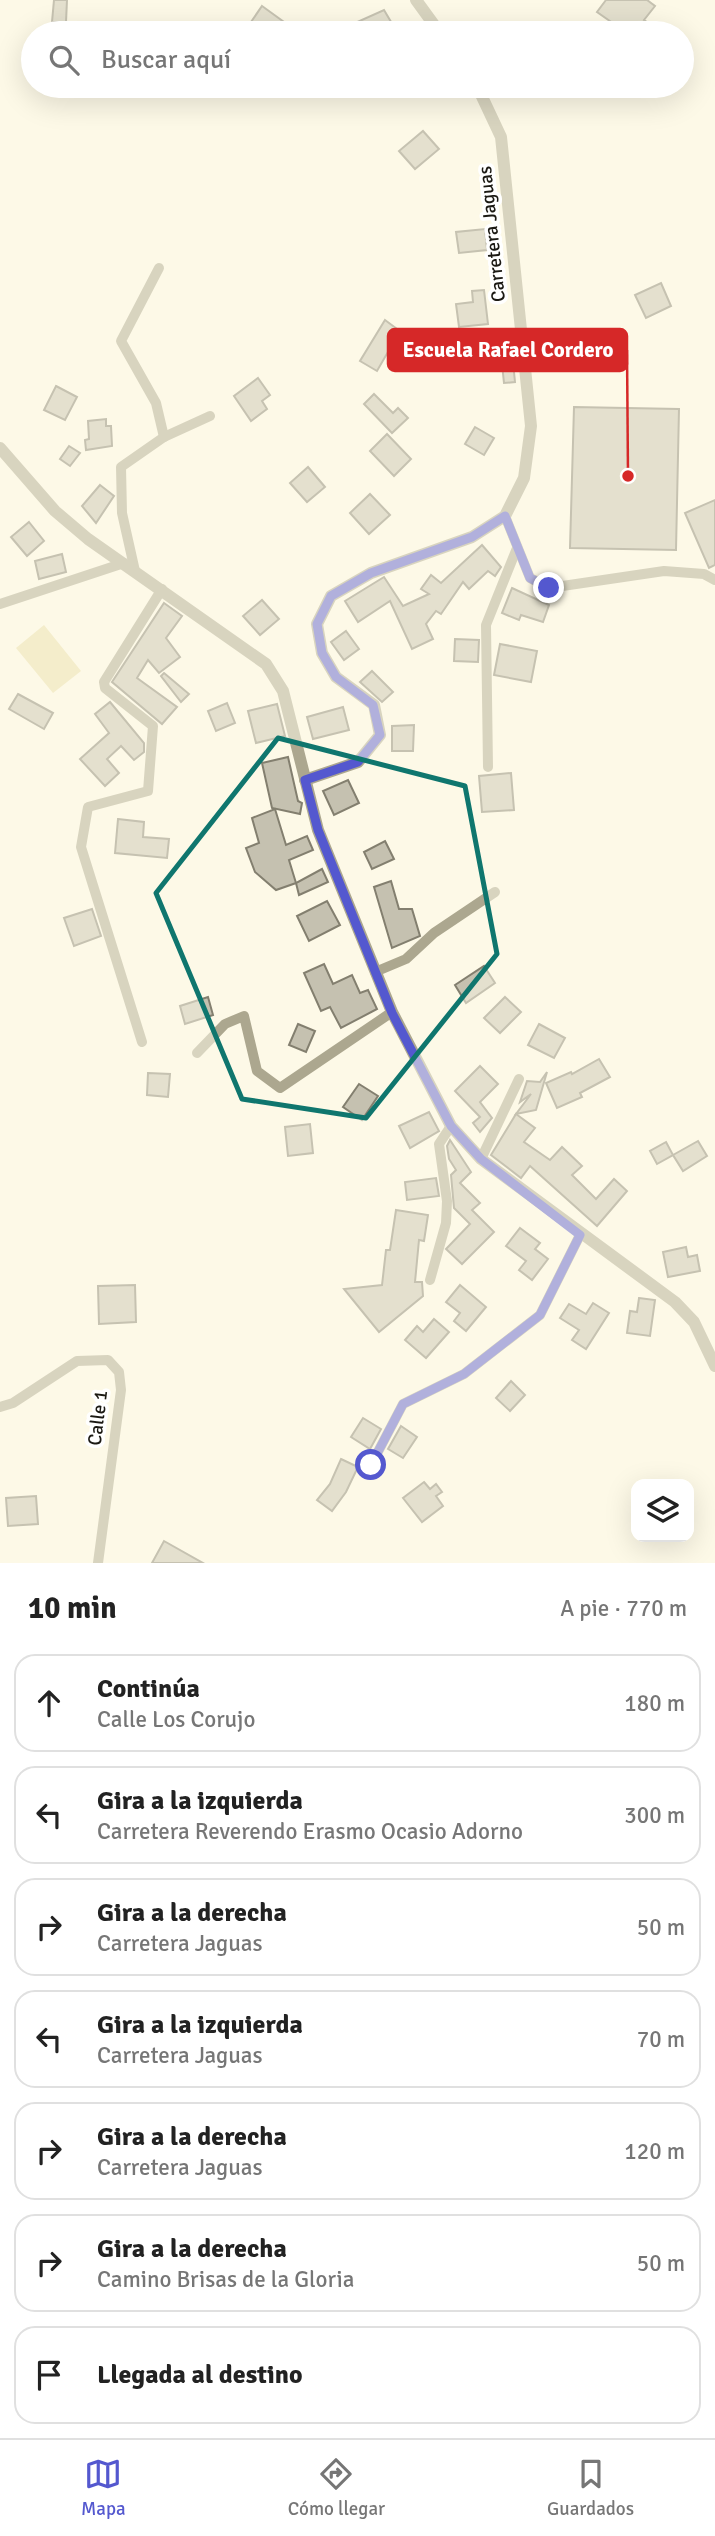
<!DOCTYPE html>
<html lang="es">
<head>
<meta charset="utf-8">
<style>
	:root { --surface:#fff; --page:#f2f2f2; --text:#222; --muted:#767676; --line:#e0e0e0; --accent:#5458cf }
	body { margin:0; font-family:Signika,sans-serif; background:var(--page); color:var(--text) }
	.controls { position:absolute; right:21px; bottom:21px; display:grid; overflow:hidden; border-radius:14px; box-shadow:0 7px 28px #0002 }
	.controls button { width:63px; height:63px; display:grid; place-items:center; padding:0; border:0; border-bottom:2px solid var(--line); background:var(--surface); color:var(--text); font:35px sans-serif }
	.stop { position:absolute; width:21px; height:21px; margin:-16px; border:5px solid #5458cf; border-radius:50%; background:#fff }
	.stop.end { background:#5458cf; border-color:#fff; box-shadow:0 2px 7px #0008 }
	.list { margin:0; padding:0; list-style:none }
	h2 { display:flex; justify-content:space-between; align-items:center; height:91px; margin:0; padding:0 28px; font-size:30px }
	h2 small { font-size:23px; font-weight:400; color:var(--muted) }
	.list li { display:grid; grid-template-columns:46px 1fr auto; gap:21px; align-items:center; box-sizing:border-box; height:98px; margin:0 14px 14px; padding:0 14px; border:2px solid var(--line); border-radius:21px }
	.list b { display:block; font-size:26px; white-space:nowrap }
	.list p { margin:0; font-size:23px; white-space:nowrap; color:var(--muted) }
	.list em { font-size:23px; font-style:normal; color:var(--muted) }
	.icon { flex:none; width:38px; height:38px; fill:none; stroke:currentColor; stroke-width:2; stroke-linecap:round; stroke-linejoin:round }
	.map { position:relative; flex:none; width:715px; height:1563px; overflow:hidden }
	.search { position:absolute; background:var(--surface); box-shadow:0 7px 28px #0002; left:21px; right:21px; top:21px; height:77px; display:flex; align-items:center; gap:18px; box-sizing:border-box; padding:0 24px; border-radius:38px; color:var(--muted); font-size:26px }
	.sheet { height:875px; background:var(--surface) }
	nav { display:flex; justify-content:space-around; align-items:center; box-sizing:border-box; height:98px; border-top:2px solid var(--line); background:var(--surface); font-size:19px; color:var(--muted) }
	nav a { display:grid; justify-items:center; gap:4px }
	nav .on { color:var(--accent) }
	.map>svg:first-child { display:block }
	.green { fill:#e9dda8 }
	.building { fill:#c5c1b0; stroke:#837f6f; stroke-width:2 }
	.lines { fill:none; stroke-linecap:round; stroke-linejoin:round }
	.minor { stroke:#aca78f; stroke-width:10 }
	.tertiary { stroke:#aca78f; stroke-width:12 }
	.route { stroke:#5458cf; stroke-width:9 }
	.marked { fill:none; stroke:#0f766e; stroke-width:5; stroke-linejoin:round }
	.labels { text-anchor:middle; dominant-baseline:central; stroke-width:7; stroke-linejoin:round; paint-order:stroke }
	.street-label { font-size:19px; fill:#1b1913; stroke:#fff }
	.leader { fill:none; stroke:#d62828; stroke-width:2.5 }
	.callout-dot { fill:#d62828; stroke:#fff; stroke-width:2.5 }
	.callout { fill:#d62828; stroke:#d62828; stroke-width:2.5 }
	.callout-label { font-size:21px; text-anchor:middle; font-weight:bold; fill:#fff }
</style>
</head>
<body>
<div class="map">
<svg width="715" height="1563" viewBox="0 0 715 1563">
	<rect width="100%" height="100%" fill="#fdf9e7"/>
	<!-- green -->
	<polygon class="green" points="44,625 81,671 53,693 16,648"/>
	<!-- building -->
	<g class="building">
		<polygon points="54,0 67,0 66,22 52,22"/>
		<polygon points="606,0 647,0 655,6 644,20 654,27 650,33 627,33 597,12"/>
		<polygon points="262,6 284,22 276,33 266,33 251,22"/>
		<polygon points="384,10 394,27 384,33 359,33 355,23"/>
		<polygon points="423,131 439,149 415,169 399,151"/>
		<polygon points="485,229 487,250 459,253 456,232"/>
		<polygon points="661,283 671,306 646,318 635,295"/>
		<polygon points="484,290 488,324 459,327 456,304 473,302 472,291"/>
		<polygon points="385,320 436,358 427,370 392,345 377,371 360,361"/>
		<polygon points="513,362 515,382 504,383 502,364"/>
		<polygon points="258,378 270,395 262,401 267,409 251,421 234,396"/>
		<polygon points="56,386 77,397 65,420 44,410"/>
		<polygon points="374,394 393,413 398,408 408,418 392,433 364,404"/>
		<polygon points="574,407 679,409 676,550 570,548"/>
		<polygon points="106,419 106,426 111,426 112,446 86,450 85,440 89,439 88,421"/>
		<polygon points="475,427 494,438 484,455 465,444"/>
		<polygon points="387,434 411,459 394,476 370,451"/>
		<polygon points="69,446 80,453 70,466 60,459"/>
		<polygon points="308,467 325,487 307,502 290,483"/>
		<polygon points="100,485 114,496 96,523 82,506"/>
		<polygon points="370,494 390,515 369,534 350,513"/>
		<polygon points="715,500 715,565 709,568 685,513"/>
		<polygon points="29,522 44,541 27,556 11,537"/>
		<polygon points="482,545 501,567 495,576 488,571 469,589 463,582 441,614 436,611 426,624 433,639 412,649 390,601 358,622 345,601 384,577 403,606 429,594 421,589 431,575 441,583"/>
		<polygon points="62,554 66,572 39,579 35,561"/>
		<polygon points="512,588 549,605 543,622 521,615 519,620 502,613"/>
		<polygon points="262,600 279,619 260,635 243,616"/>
		<polygon points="164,603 182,616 166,638 180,657 159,673 148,660 137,678 177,707 162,724 112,682"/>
		<polygon points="346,631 359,649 344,660 331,642"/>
		<polygon points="455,639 479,640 478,662 454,661"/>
		<polygon points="500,644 537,651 531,682 494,675"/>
		<polygon points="372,671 393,692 382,702 360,682"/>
		<polygon points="164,673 189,694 181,702 161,676"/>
		<polygon points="18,694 53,713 44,729 9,709"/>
		<polygon points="110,702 144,743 144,752 134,760 121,746 107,759 119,773 105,786 80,759 109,733 95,714"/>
		<polygon points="227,703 235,723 216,731 208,711"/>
		<polygon points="277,704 285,736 256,743 248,711"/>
		<polygon points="343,707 349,730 313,739 307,717"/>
		<polygon points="414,725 413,751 392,751 392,726"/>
		<polygon points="288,757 298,801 302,803 300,814 272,808 262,763"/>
		<polygon points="511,773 514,810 482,812 479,776"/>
		<polygon points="348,780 359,803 334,815 323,791"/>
		<polygon points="275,809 286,845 307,836 313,850 289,860 296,883 276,890 255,872 246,848 259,843 252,818"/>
		<polygon points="118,819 144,822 143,837 169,839 167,858 115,853"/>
		<polygon points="385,841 394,859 372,869 364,852"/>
		<polygon points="322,869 328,882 299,895 296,883"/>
		<polygon points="391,881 399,909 412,909 420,936 392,948 374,887"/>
		<polygon points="327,901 340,925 309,941 297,916"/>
		<polygon points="92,909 101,936 74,946 64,918"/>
		<polygon points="324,964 333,984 352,975 360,993 368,990 377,1009 341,1028 330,1007 321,1011 304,973"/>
		<polygon points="484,966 495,983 466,1003 455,985"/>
		<polygon points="208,997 213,1015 185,1024 180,1006"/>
		<polygon points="505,997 521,1012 500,1033 484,1018"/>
		<polygon points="298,1024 315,1031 306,1052 289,1045"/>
		<polygon points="539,1024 565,1038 554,1058 528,1045"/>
		<polygon points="599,1059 610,1077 580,1093 582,1097 557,1108 546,1083 571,1072 572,1074"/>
		<polygon points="480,1066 498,1084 480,1102 492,1118 480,1132 473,1123 480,1117 455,1091"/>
		<polygon points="547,1072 536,1110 516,1114 531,1094 520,1102 527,1081 540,1082"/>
		<polygon points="148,1073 170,1074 168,1097 147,1095"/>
		<polygon points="359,1084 378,1096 362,1120 343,1107"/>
		<polygon points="429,1112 439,1131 410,1148 399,1126"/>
		<polygon points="516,1114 535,1128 524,1142 550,1160 562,1147 582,1166 572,1175 596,1199 614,1179 627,1191 597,1226 530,1166 521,1178 491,1155"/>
		<polygon points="310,1124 313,1153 288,1156 285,1127"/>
		<polygon points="450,1140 471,1172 460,1183 480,1203 472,1210 494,1232 462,1264 446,1249 470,1224 454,1208 451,1175 456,1170 449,1159 447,1146"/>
		<polygon points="698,1141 707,1156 683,1171 673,1155"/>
		<polygon points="666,1142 673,1155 657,1164 650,1151"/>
		<polygon points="436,1178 439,1196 407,1200 405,1182"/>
		<polygon points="396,1210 428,1215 424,1241 419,1240 415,1282 422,1282 423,1296 379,1332 344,1289 382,1285 386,1250 390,1250"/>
		<polygon points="520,1228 540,1243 535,1249 548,1259 532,1280 519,1270 526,1261 506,1246"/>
		<polygon points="686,1247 688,1257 697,1255 700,1271 668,1277 663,1252"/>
		<polygon points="135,1285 136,1322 99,1324 98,1286"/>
		<polygon points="460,1285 486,1307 466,1331 454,1321 460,1313 446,1302"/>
		<polygon points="639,1298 655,1300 650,1336 627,1333 630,1311 637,1312"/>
		<polygon points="593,1303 609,1313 586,1349 572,1340 579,1330 560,1318 569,1304 586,1314"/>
		<polygon points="434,1319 449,1332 426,1358 405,1340 417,1326 423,1332"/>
		<polygon points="511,1381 525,1395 510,1411 496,1398"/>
		<polygon points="363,1418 381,1429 370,1449 351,1437"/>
		<polygon points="401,1426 417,1437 403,1458 388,1449"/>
		<polygon points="341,1459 358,1467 346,1492 332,1511 317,1500 330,1484"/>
		<polygon points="424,1482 430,1489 436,1484 442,1492 436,1496 443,1506 422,1522 403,1498"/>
		<polygon points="36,1496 38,1524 8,1526 6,1498"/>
		<polygon points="164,1541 203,1563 152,1563"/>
	</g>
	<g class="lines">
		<!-- minor -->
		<g class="minor">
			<polyline points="159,268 121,341 156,403 164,437"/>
			<polyline points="505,516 530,578 549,588 664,571 704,574 715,580"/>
			<polyline points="135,571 122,513 121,467 164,437 210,416"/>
			<polyline points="0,604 124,563"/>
			<polyline points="488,767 486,625 517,548"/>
			<polyline points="375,972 406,959 434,933 495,892"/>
			<polyline points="142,1042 81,847 88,807 148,791 153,726 105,688 104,682 162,589"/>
			<polyline points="197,1053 225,1024 244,1016 257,1071 280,1088 392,1012"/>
			<polyline points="481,1159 519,1079"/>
			<polyline points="430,1280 446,1223 447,1201 439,1144 451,1126"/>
			<polyline points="0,1407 13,1403 77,1361 108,1360 119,1372 121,1390 98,1563"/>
			<polyline points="371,1465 403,1404 464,1374 540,1315 580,1235"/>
		</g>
		<!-- tertiary -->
		<g class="tertiary">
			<polyline points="416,0 440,33"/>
			<polyline points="0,448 55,511 88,539 266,664 283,691 318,830 392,1012 451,1126 481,1159 675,1302 694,1322 715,1366"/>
			<polyline points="305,780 358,762 380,735 374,705 336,677 322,653 317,624 331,596 371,573 472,537 505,516 524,478 531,426 501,137 477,86"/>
		</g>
	</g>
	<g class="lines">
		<!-- route -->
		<polyline class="route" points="371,1465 403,1404 464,1374 540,1315 580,1235 481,1159 451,1126 392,1013 318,830 305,780 358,762 380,735 373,705 336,677 322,653 317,624 331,596 371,573 472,537 505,516 530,578 549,588"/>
	</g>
	<!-- marked area -->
	<path d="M0 0H715V1563H0ZM278 738 465 786 497 954 366 1118 242 1099 156 893Z" fill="#fdf9e7" fill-opacity=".55" fill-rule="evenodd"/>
	<path class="marked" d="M278 738 465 786 497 954 366 1118 242 1099 156 893Z"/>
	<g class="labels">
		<!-- street labels -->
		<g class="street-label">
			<text transform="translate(492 234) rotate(-96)">Carretera Jaguas</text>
			<text transform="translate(98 1418) rotate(-83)">Calle 1</text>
		</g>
	</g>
	<!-- callouts -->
	<path class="leader" d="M628 476L627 350"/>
	<circle class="callout-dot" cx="628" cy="476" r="7"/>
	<rect class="callout" x="388" y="329" width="239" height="42" rx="7"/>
	<g class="callout-label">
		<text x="508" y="357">Escuela Rafael Cordero</text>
	</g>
</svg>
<div class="controls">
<button><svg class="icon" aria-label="layers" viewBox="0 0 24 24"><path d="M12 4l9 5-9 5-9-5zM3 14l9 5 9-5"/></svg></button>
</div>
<div class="stop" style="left:371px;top:1465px"></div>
<div class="stop end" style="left:549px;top:588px"></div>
<div class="search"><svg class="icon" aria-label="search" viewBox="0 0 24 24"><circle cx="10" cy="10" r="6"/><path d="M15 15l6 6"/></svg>Buscar aquí</div>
</div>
<section class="sheet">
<h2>10 min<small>A pie · 770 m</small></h2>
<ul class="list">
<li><svg class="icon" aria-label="ahead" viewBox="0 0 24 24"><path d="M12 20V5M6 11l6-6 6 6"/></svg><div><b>Continúa</b><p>Calle Los Corujo</p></div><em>180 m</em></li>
<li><svg class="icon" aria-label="left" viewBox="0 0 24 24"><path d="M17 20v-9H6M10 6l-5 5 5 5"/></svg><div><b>Gira a la izquierda</b><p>Carretera Reverendo Erasmo Ocasio Adorno</p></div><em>300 m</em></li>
<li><svg class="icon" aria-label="right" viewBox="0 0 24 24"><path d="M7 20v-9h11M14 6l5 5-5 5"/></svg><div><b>Gira a la derecha</b><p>Carretera Jaguas</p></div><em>50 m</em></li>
<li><svg class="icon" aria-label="left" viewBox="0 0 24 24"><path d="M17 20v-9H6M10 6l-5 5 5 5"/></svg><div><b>Gira a la izquierda</b><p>Carretera Jaguas</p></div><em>70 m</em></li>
<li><svg class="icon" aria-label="right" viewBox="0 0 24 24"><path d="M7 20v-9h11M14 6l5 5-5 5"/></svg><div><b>Gira a la derecha</b><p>Carretera Jaguas</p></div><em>120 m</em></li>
<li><svg class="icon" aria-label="right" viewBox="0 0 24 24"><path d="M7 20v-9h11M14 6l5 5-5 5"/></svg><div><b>Gira a la derecha</b><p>Camino Brisas de la Gloria</p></div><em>50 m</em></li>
<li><svg class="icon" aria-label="arrive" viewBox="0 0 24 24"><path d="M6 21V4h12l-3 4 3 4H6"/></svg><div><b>Llegada al destino</b></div></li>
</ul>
</section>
<nav>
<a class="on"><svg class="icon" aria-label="map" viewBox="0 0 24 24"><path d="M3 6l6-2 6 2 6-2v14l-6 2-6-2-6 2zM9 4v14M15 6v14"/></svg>Mapa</a>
<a><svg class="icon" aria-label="directions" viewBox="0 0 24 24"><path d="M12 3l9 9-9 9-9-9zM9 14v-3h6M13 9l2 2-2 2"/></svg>Cómo llegar</a>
<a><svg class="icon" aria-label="saved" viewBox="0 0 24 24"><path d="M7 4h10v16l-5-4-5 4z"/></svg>Guardados</a>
</nav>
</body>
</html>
